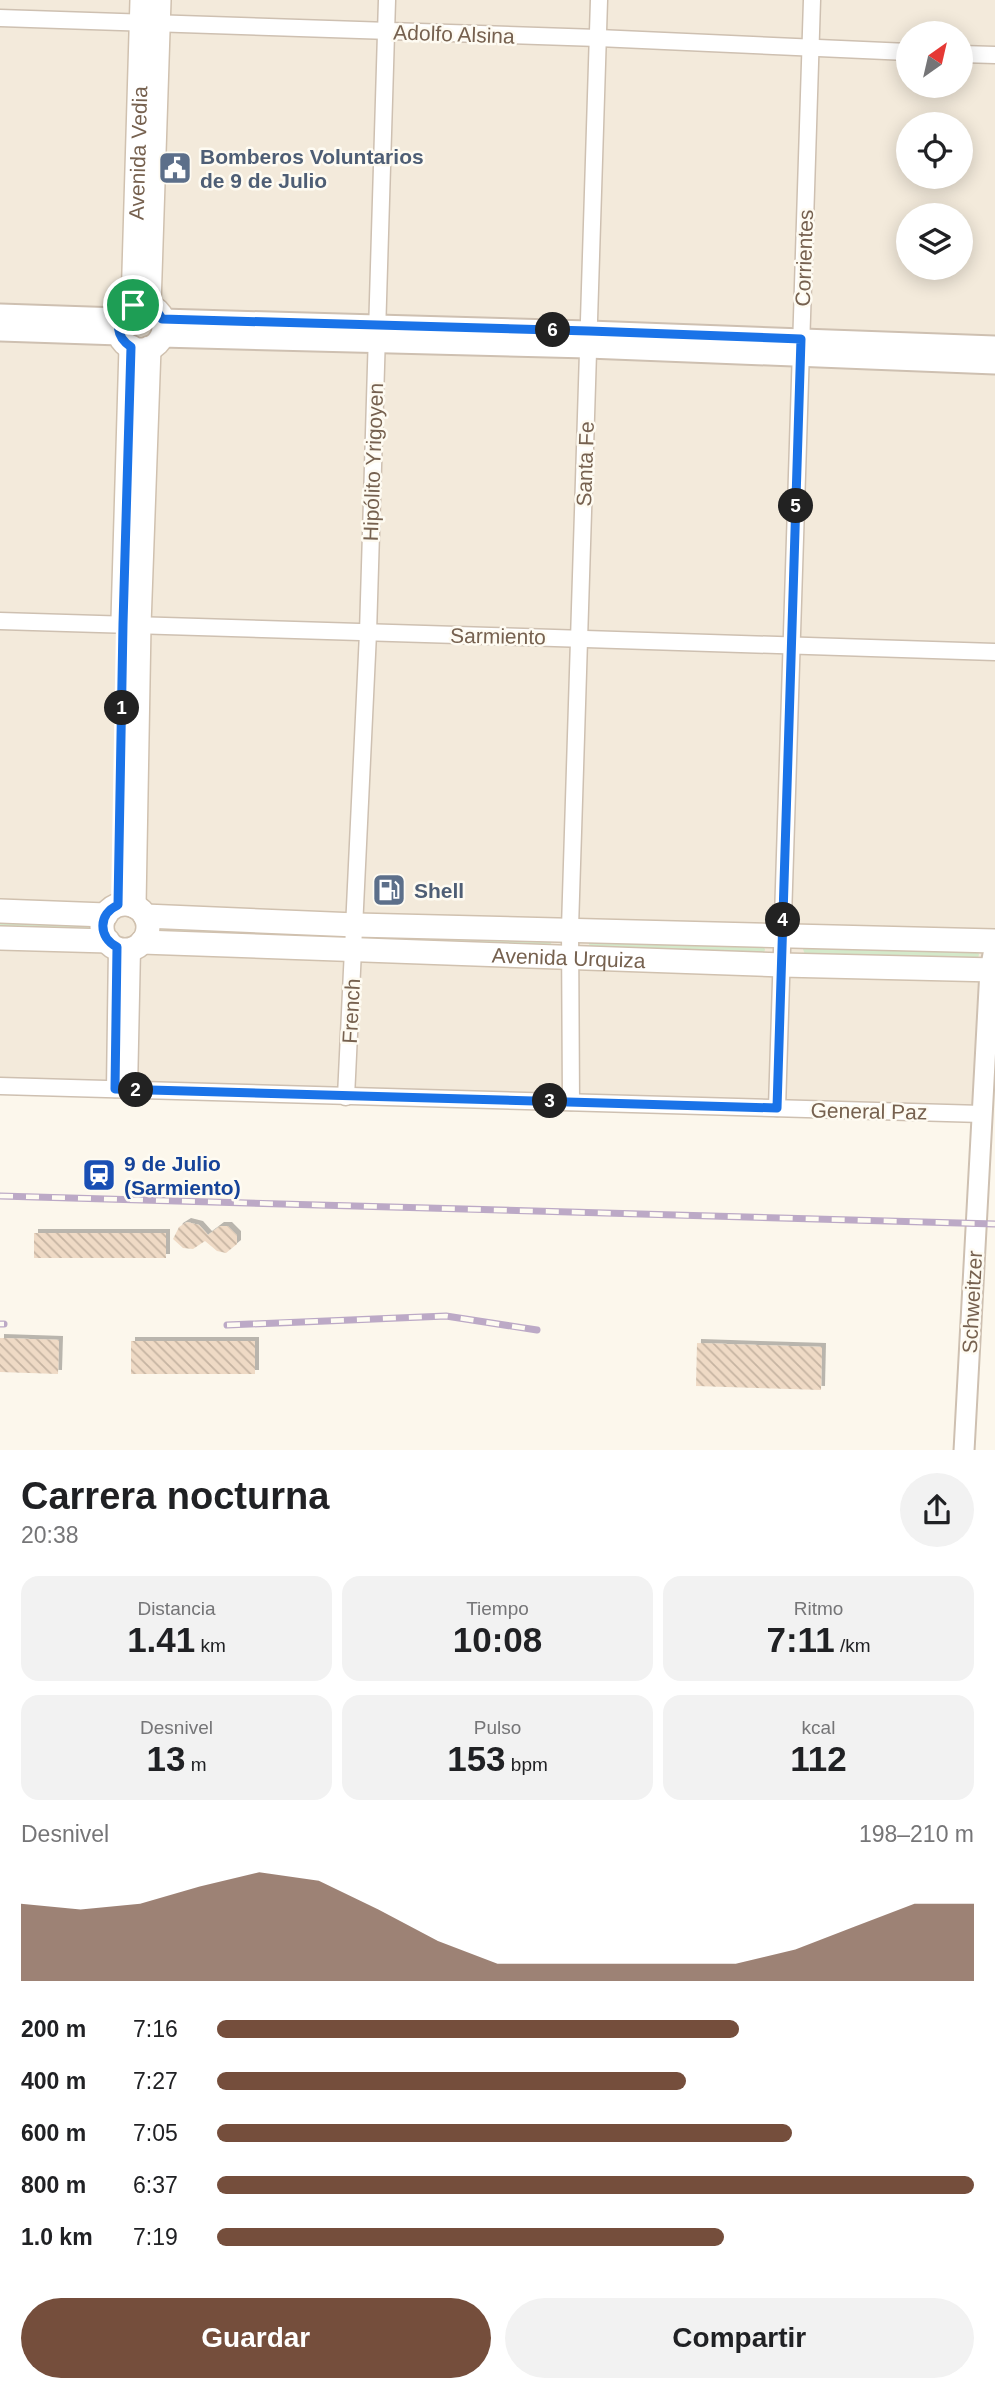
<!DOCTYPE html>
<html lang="es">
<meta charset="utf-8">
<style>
:root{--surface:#fff;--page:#f2f2f2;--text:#202124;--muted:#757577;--accent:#754e3c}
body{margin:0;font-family:Arial,sans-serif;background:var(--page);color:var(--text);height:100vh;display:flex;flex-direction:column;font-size:26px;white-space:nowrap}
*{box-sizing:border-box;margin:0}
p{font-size:23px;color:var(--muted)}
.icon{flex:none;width:38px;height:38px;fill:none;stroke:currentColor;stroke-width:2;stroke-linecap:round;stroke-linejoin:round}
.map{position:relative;height:1450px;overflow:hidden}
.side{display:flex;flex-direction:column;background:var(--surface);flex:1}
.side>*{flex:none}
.needle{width:46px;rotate:34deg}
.tools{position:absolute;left:896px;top:21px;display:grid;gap:14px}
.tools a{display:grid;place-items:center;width:77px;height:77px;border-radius:50%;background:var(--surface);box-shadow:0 4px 18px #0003;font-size:35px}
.pin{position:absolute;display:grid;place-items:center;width:60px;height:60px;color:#fff;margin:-30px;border:4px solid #fff;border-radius:50%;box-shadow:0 2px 7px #0007}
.km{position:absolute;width:35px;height:35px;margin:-18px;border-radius:50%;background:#222;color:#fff;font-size:19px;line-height:35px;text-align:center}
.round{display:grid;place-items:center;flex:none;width:74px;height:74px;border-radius:37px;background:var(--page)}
.summary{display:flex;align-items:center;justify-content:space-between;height:119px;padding:0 21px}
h1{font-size:38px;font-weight:700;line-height:52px}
.stats{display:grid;grid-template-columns:repeat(3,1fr);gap:10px;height:119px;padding:7px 21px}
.stats div{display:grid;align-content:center;border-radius:18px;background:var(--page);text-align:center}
.stats b{font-size:35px;font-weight:700}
.stats small{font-size:19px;font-weight:400}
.stats p{font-size:19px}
.chart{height:196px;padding:14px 21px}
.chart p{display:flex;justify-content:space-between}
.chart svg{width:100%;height:126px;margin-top:7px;fill:var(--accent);opacity:.7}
.cta{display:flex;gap:14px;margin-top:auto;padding:14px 21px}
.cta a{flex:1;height:80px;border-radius:42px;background:var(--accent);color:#fff;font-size:28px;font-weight:700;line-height:80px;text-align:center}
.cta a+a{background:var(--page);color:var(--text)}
ul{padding:0 21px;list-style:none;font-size:23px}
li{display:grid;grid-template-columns:112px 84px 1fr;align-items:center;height:52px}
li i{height:18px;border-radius:9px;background:var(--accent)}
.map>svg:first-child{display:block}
</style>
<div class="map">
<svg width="995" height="1451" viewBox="0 0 995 1451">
<defs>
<pattern id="building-back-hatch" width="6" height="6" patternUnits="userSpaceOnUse" patternTransform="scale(1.75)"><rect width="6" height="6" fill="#efdac5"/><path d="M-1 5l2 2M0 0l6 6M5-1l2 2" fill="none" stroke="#c6b4a2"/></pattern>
<filter id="shadow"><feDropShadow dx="4" dy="-4" stdDeviation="0" flood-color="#0004"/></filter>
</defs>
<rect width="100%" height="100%" fill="#fcf7ec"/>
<path fill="#f3eadb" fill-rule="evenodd" d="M0,0h995v944l-13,170 -982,-28zM908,33h53v53h-53zM908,124h53v53h-53zM908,215h53v53h-53z"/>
<g fill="#d4e9ca">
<path d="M0,918l101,6 2,7 -103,2z"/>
<path d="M152,927l177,7 -1,5 -176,-8z"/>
<path d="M375,935l176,5v7l-176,-8z"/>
<path d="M588,941l174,4 3,4 -1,5 -173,-4z"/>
<path d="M802,946l174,4 3,4 -1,5 -173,-4z"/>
</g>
<g fill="url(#building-back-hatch)" filter="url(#shadow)">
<path d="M187,1222l12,3 9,10 12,-9h8l9,9v9l-11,9 -9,-2 -12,-10 -12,8 -10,-1 -10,-9 6,-12z"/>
<rect x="34" y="1233" width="132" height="25"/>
<path d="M0,1338l59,2 -1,34 -58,-2z"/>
<rect x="131" y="1341" width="124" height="33"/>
<path d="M697,1343l125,4 -1,43 -125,-4z"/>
</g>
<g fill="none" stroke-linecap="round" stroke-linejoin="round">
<defs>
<g id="minor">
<path d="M0,18l598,20 310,14"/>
<path d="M961,54l34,1"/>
<path d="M0,621c332,10 663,20 995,31"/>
<path d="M0,1086l982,28"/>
<path d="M115,1089l2,-142"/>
<path d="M129,1090l3,-142"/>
<path d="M346,1097l22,-464 19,-633"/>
<path d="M571,1102l-1,-174 29,-928"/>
<path d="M777,1108l35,-1108"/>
</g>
<g id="tertiary">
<path d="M0,314l120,4"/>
<path d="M162,319l427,12 406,15"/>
<path d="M0,331l120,4"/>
<path d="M161,337l427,11 407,16"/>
<path d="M964,1451l26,-481 5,-26"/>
</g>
<g id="secondary">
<circle cx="141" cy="327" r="23"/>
<path id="s1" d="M133,305l9,-305"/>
<path d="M149,305l10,-305"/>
<path d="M123,620l8,-273"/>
<circle cx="125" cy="927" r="23"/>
<path d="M134,906l5,-281 10,-277"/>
<path d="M0,911l106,4"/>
<path d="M145,916l211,9 639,16"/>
<path d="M0,938l108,3"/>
<path id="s2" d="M142,942l640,23 213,5"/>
</g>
</defs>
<use href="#minor" stroke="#cec0b1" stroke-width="19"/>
<use href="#tertiary" stroke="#cec0b1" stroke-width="23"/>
<use href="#secondary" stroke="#d0c1af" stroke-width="26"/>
<use href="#minor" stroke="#fff" stroke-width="16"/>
<use href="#tertiary" stroke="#fff" stroke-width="19"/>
<use href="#secondary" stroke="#fff" stroke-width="23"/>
<defs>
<g id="rail">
<path d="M0,1196l995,28"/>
<path d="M0,1324h4"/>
<path d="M227,1325l219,-9 91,14"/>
</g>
</defs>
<use href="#rail" stroke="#bca9c6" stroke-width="7"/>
<use href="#rail" stroke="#fefbf2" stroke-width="4.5" stroke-dasharray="13" stroke-linecap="butt"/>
</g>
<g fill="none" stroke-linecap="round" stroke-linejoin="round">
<defs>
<path id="route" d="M144,304l13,7 5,8 427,12 212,8 -24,769 -662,-19 2,-142c-19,-10 -19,-33 1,-42l5,-281 8,-277c-15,-10 -17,-26 -4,-39z"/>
</defs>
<use href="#route" stroke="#fff" stroke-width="14"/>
<use href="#route" stroke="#1a73e8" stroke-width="9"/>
</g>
<defs>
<symbol id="civic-square" viewBox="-11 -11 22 22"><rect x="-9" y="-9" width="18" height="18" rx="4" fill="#5c6f8a" stroke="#fefbf2"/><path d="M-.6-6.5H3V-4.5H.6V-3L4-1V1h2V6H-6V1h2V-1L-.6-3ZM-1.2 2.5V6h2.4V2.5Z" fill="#fff"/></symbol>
<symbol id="fuel-square" viewBox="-11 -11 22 22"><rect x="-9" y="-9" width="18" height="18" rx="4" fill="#5c6f8a" stroke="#fefbf2"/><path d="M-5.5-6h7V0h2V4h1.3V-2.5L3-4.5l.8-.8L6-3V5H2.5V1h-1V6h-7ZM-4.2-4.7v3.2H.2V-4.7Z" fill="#fff"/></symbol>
<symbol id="station-square" viewBox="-11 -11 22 22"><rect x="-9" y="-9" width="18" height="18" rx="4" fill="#1a4fb4" stroke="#fefbf2"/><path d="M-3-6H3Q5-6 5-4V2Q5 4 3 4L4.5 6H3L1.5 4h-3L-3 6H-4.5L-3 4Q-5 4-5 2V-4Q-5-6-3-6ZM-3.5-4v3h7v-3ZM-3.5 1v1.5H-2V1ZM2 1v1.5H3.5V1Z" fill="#fff"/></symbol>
</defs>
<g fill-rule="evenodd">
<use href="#civic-square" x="156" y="149" width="38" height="38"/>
<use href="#fuel-square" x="370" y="871" width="38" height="38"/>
<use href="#station-square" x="80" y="1156" width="38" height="38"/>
</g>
<g text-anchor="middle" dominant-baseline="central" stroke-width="5" stroke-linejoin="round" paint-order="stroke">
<g font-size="21" fill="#76614f" stroke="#fefbf2">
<text transform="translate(454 34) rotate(2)">Adolfo Alsina</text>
<text stroke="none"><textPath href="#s1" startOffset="152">Avenida Vedia</textPath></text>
<text transform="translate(804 258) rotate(-88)">Corrientes</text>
<text transform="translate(373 462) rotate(-88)">Hipólito Yrigoyen</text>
<text transform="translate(585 464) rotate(-88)">Santa Fe</text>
<text transform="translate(498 636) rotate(1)">Sarmiento</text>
<text stroke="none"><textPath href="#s2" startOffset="427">Avenida Urquiza</textPath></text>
<text transform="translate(351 1011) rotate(-87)">French</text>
<text transform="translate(869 1111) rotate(1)">General Paz</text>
<text transform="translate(972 1302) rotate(-87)">Schweitzer</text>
</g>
<g font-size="21" font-weight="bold" fill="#4e5e75" stroke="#fefbf2" text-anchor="start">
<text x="200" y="156">Bomberos Voluntarios<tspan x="200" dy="24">de 9 de Julio</tspan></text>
<text x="414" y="890">Shell</text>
</g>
<g font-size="21" font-weight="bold" fill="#164399" stroke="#fefbf2" text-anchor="start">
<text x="124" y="1163">9 de Julio<tspan x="124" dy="24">(Sarmiento)</tspan></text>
</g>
</g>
</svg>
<div class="tools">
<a><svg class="needle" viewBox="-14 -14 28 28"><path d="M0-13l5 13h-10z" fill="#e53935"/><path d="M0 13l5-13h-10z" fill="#757577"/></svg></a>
<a><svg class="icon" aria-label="locate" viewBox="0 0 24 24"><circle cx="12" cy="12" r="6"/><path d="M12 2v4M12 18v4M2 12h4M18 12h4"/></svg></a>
<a><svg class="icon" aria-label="layers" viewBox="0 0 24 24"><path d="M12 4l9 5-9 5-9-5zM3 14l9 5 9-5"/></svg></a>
</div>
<div class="pin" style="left:133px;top:305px;background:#1e9e55"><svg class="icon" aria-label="arrive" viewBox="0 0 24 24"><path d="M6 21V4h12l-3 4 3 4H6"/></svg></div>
<b class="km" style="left:122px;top:708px">1</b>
<b class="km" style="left:136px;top:1090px">2</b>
<b class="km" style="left:550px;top:1101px">3</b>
<b class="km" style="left:783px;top:920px">4</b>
<b class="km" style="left:796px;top:506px">5</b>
<b class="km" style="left:553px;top:330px">6</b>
</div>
<section class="side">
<div class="summary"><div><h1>Carrera nocturna</h1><p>20:38</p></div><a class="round"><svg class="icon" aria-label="share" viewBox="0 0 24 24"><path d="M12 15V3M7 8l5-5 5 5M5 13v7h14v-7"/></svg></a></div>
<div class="stats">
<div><p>Distancia</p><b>1.41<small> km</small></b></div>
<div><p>Tiempo</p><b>10:08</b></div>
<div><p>Ritmo</p><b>7:11<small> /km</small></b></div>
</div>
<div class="stats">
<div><p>Desnivel</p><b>13<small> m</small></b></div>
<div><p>Pulso</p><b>153<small> bpm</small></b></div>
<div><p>kcal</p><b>112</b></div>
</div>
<div class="chart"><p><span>Desnivel</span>198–210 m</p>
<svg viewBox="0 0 160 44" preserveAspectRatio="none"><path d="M0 44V17L10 19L20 17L30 11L40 6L50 9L60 19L70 30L80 38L90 38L100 38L110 38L120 38L130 33L140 25L150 17L160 17V44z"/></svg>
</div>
<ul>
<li><b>200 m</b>7:16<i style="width:69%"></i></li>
<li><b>400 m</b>7:27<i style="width:62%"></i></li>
<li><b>600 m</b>7:05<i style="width:76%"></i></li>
<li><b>800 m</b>6:37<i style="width:100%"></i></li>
<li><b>1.0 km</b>7:19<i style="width:67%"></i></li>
</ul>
<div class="cta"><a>Guardar</a><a>Compartir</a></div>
</section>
